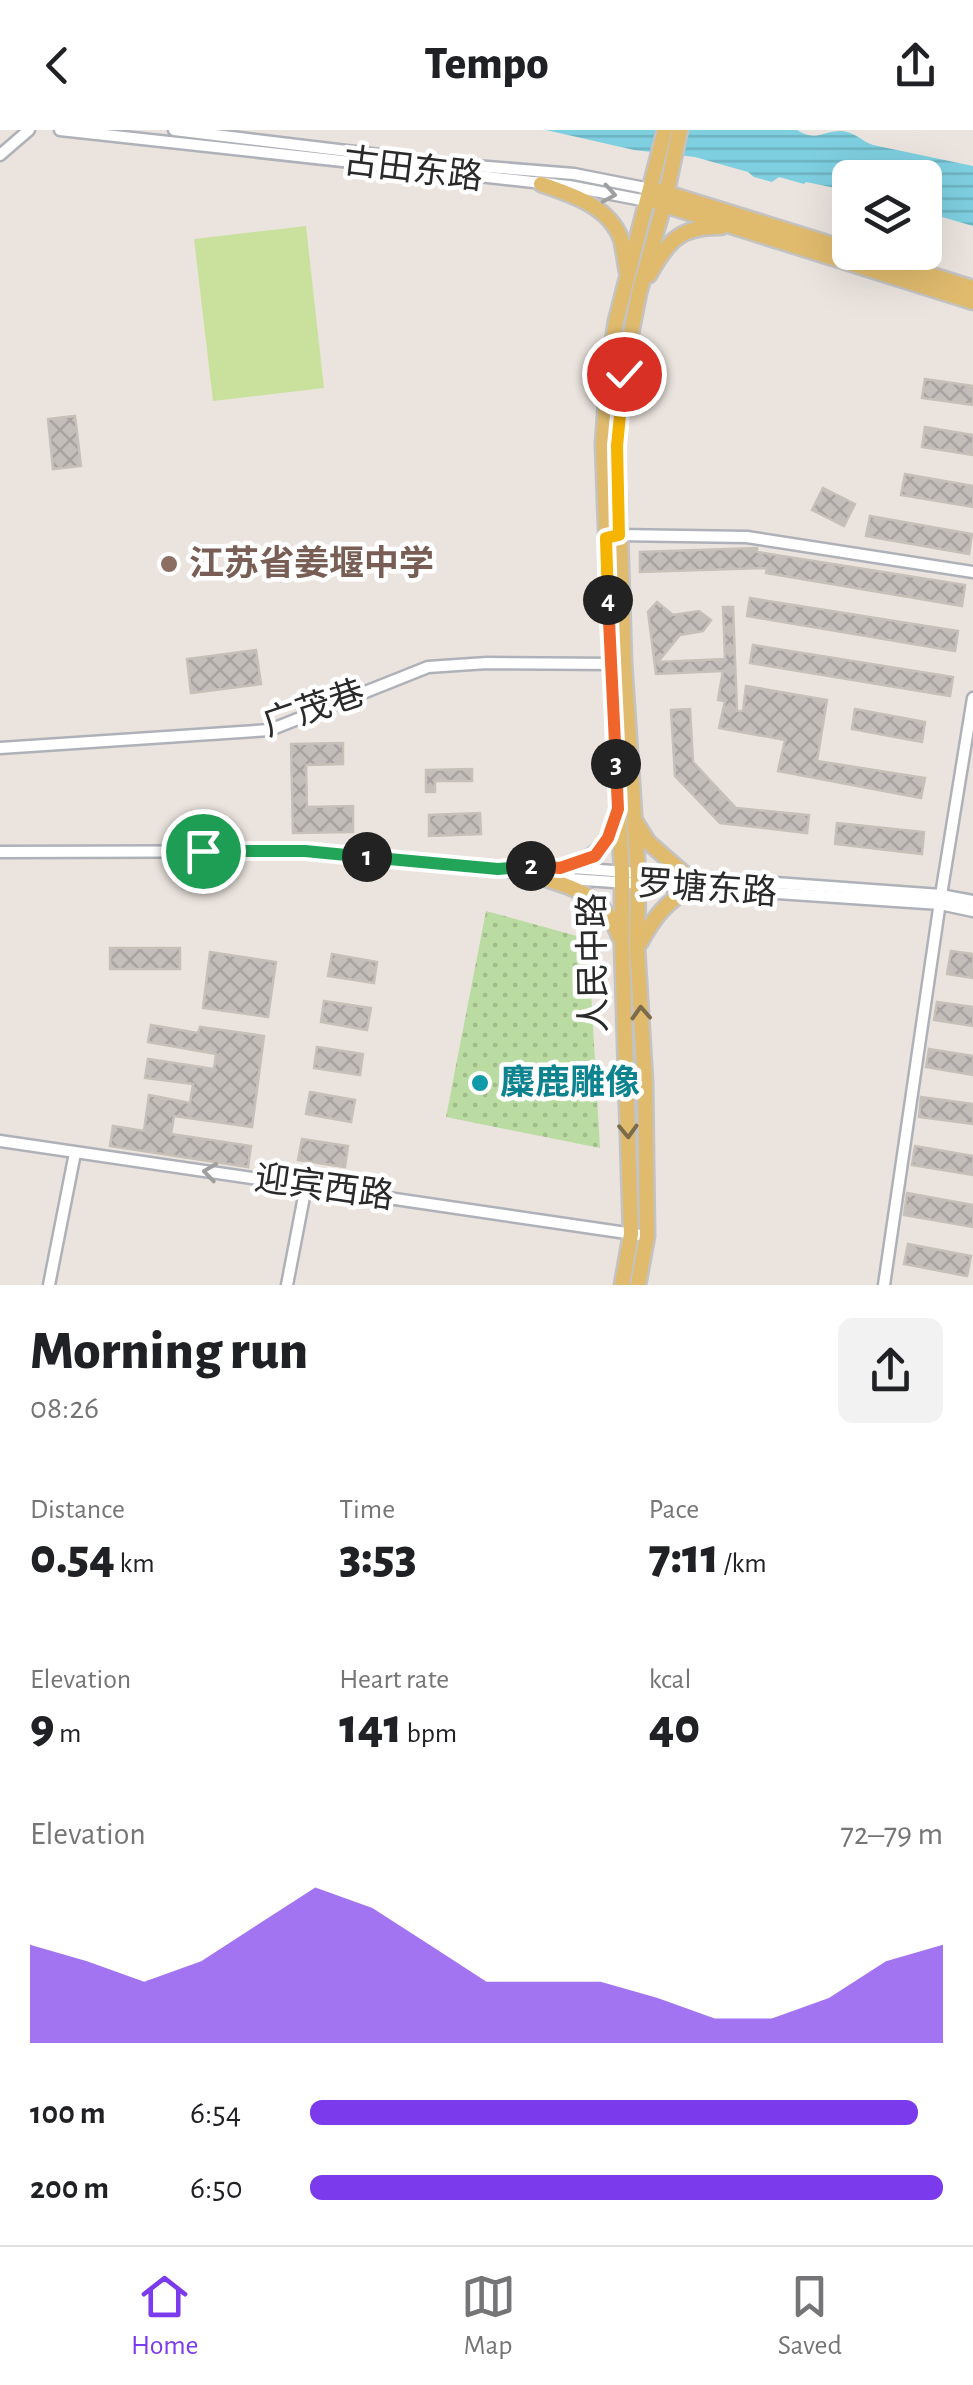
<!DOCTYPE html>
<meta charset="utf-8">
<style>
:root{--surface:#fff;--page:#f2f2f2;--text:#202124;--muted:#757577;--line:#e0e0e0;--accent:#7c3aed}
body{margin:0;font-family:"Alegreya Sans","Noto Sans SC",sans-serif;background:var(--page);color:var(--text);height:100vh;display:flex;flex-direction:column;font-size:38px;white-space:nowrap}
*{box-sizing:border-box;margin:0}
p{font-size:32px;color:var(--muted)}
.icon{flex:none;width:55px;height:55px;fill:none;stroke:currentColor;stroke-width:2;stroke-linecap:round;stroke-linejoin:round}
.map{position:relative;height:1155px;overflow:hidden}
.panel{display:flex;flex-direction:column;background:var(--surface);flex:1}
.panel>*{flex:none}
.controls{position:absolute;left:832px;top:30px;display:grid;gap:20px}
.controls a{display:grid;place-items:center;width:110px;height:110px;border-radius:15px;background:var(--surface);box-shadow:0 10px 40px #0002;font-size:50px}
.pin{position:absolute;display:grid;place-items:center;width:85px;height:85px;color:#fff;margin:-42px;border:5px solid #fff;border-radius:50%;box-shadow:0 2px 10px #0007}
.km{position:absolute;width:50px;height:50px;margin:-25px;border-radius:50%;background:#222;color:#fff;font-size:28px;line-height:50px;text-align:center}
.round{display:grid;place-items:center;flex:none;width:105px;height:105px;border-radius:15px;background:var(--page)}
.headline{display:flex;align-items:center;justify-content:space-between;height:170px;padding:0 30px}
h1{font-size:55px;font-weight:800;line-height:75px}
.metrics{display:grid;grid-template-columns:repeat(3,1fr);gap:15px;height:170px;padding:10px 30px}
.metrics div{display:grid;align-content:center}
.metrics b{font-size:50px;font-weight:800}
.metrics small{font-size:28px;font-weight:400}
.metrics p{font-size:28px}
.chart{height:280px;padding:20px 30px}
.chart p{display:flex;justify-content:space-between}
.chart svg{width:100%;height:180px;margin-top:10px;fill:var(--accent);opacity:.7}
ul{padding:0 30px;list-style:none;font-size:32px}
li{display:grid;grid-template-columns:160px 120px 1fr;align-items:center;height:75px}
li i{height:25px;border-radius:12px;background:var(--accent)}
header{display:flex;justify-content:space-between;align-items:center;height:130px;padding:0 30px;background:var(--surface);font-size:45px;font-weight:800}
.dock{display:flex;justify-content:space-around;align-items:center;height:140px;border-top:2px solid var(--line);background:var(--surface);font-size:28px;color:var(--muted)}
.dock a{display:grid;justify-items:center;gap:5px}
.dock .on{color:var(--accent)}
.map>svg:first-child{display:block}
</style>
<header><svg class="icon" aria-label="back" viewBox="0 0 24 24"><path d="M15 5l-7 7 7 7"/></svg>Tempo<svg class="icon" aria-label="share" viewBox="0 0 24 24"><path d="M12 15V3M7 8l5-5 5 5M5 13v7h14v-7"/></svg></header>
<div class="map">
<svg width="973" height="1155" viewBox="0 0 973 1155">
<defs>
<pattern id="park-dots" width="8" height="8" patternUnits="userSpaceOnUse" patternTransform="scale(2.5)"><rect width="8" height="8" fill="#badba1"/><path d="M2 2h.1M6 6h.1" fill="none" stroke="#a0bc8b" stroke-width="1.8" stroke-linecap="round"/></pattern>
<pattern id="water-rules" width="6" height="5" patternUnits="userSpaceOnUse" patternTransform="scale(2.5)"><rect width="6" height="5" fill="#7ecfe0"/><path d="M0 2.5h6" fill="none" stroke="#6db2c0"/></pattern>
<pattern id="building-cross-hatch" width="8" height="8" patternUnits="userSpaceOnUse" patternTransform="scale(2.5)"><rect width="8" height="8" fill="#c3beba"/><path d="M0 0l8 8M0 8l8-8" fill="none" stroke="#a8a3a0"/></pattern>
</defs>
<rect width="100%" height="100%" fill="#ebe4de"/>
<path fill="url(#park-dots)" d="M486,781l102,28 12,209 -154,-31z"/>
<path fill="#cae19e" d="M306,96l18,162 -111,13 -19,-162z"/>
<path fill="url(#water-rules)" d="M546,0h251c20,12 24,1 44,1 13,0 20,10 32,14l100,21v60l-48,-14v-34h-75v13l-44,-9 -2,2 -25,-7 -7,5 -18,-5 -6,-5 -53,-15 -61,-7z"/>
<g fill="url(#building-cross-hatch)" stroke="#c6c0b8" stroke-width="2.5">
<path d="M925,249l48,7v19l-51,-7z"/>
<path d="M75,286l6,50 -28,3 -5,-50z"/>
<path d="M925,297l48,8v20l-51,-8z"/>
<path d="M905,344l68,12v21l-72,-12z"/>
<path d="M823,358l32,16 -11,22 -32,-16z"/>
<path d="M870,386l102,18 -3,20 -103,-18z"/>
<path d="M757,418v4l208,33 -3,21 -196,-33 1,-5 -127,4v-20z"/>
<path d="M750,468l208,33 -3,20 -208,-35z"/>
<path d="M657,472l16,13 26,-4 12,9 -8,11 -23,4 -22,27 67,-3 -2,-52h10l4,104h6l3,-25 81,14 -10,61 108,17 -4,20 -143,-27 7,-31 -66,-12 6,-27 -7,-1 5,-29 -67,3 -8,-62z"/>
<path d="M753,515l200,32 -3,19 -200,-33z"/>
<path d="M256,520l5,34 -70,9 -4,-34z"/>
<path d="M690,579l3,53 43,46 73,7 -2,18 -87,-10 -45,-47 -4,-66z"/>
<path d="M855,579l70,13 -3,20 -70,-13z"/>
<path d="M343,613v21l-37,1 1,42 46,-1v26l-60,1 -2,-89z"/>
<path d="M472,639v12h-37v11h-9v-22z"/>
<path d="M480,683l1,21 -52,2v-21z"/>
<path d="M837,693l87,9 -2,22 -87,-10z"/>
<rect x="110" y="818" width="70" height="21"/>
<path d="M951,821l22,3v24l-26,-4z"/>
<path d="M210,822l66,10 -8,55 -65,-9z"/>
<path d="M332,824l45,8 -3,21 -46,-7z"/>
<path d="M324,871l47,7 -4,22 -46,-8z"/>
<path d="M937,872l36,5v19l-39,-6z"/>
<path d="M151,895l47,8 2,-6 64,9 -12,91 -78,-11 -3,18 80,12 -3,21 -138,-21 3,-20 31,5 5,-36 41,8 3,-19 -48,-6 3,-19 66,10 2,-15 -68,-12z"/>
<path d="M317,917l46,7 -3,21 -46,-7z"/>
<path d="M929,919l44,7v19l-47,-8z"/>
<path d="M310,962l45,8 -4,22 -45,-8z"/>
<path d="M921,967l52,7v20l-54,-7z"/>
<path d="M302,1009l46,7 -3,21 -47,-7z"/>
<path d="M915,1016l58,10v19l-61,-10z"/>
<path d="M907,1063l66,12v22l-69,-12z"/>
<path d="M908,1114l63,12 -4,20 -63,-12z"/>
</g>
<g fill="none" stroke-linecap="round" stroke-linejoin="round">
<defs>
<g id="minor">
<path d="M60,0l509,56 78,15"/>
<path d="M174,0l289,35 111,9 76,15"/>
<path d="M0,25l29,-25"/>
<path d="M617,405l130,2 226,35"/>
<path d="M0,618l270,-18 158,-63 59,-4 129,1"/>
<path d="M0,722l305,-1 193,18 42,8 400,27 33,7"/>
<path d="M509,738l22,-3 410,30 32,6"/>
<path d="M0,1011l647,95"/>
<path d="M49,1155l26,-132"/>
<path d="M287,1155l19,-99"/>
<path d="M884,1155l57,-390 32,-197"/>
</g>
<g id="major">
<path d="M541,54c31,11 68,22 80,55 3,11 4,23 6,33"/>
<path d="M660,61l190,59"/>
<path d="M658,73l315,99"/>
<path d="M859,122l114,36"/>
<path d="M649,145c19,-34 31,-49 72,-48"/>
<path d="M637,694l11,18 40,35"/>
<path d="M561,738c32,-9 43,-16 54,-49"/>
<path d="M540,747c37,12 64,19 79,59"/>
<path d="M640,813c14,-26 26,-41 52,-56"/>
<path d="M622,1155l9,-51 -9,-290v-71l-11,-209 -8,-220 5,-70 8,-53 49,-191"/>
<path d="M638,1155l9,-49 -2,-154 -8,-134 1,-74 -14,-211 -7,-225 6,-64 16,-81 25,-89 16,-74"/>
</g>
</defs>
<use href="#minor" stroke="#afb1b9" stroke-width="15"/>
<use href="#major" stroke="#c3c3c3" stroke-width="19"/>
<use href="#minor" stroke="#fff" stroke-width="10"/>
<use href="#major" stroke="#e0bb6e" stroke-width="14"/>
</g>
<defs><path id="oneway-chevron" d="M-2-3.5L2.5 0L-2 3.5" fill="none" stroke-width="1.6" stroke-linecap="round" stroke-linejoin="round" transform="scale(2.5)"/></defs>
<g stroke="#9f9f9f">
<use href="#oneway-chevron" transform="translate(609 64) rotate(10)"/>
<use href="#oneway-chevron" transform="translate(210 1042) rotate(-172)"/>
</g>
<g stroke="#7c6b49">
<use href="#oneway-chevron" transform="translate(641 883) rotate(-93)"/>
<use href="#oneway-chevron" transform="translate(628 1001) rotate(88)"/>
</g>
<g fill="none" stroke-linecap="round" stroke-linejoin="round">
<defs>
<path id="split-1" d="M203,721h102l62,6"/>
<path id="split-2" d="M367,727l131,12 33,-3"/>
<path id="split-3" d="M531,736l29,2 35,-12 13,-18 10,-29 -2,-45"/>
<path id="split-4" d="M608,470l8,164"/>
<path id="split-5" d="M608,470l-2,-62 13,-3 -2,-89"/>
<path id="split-6" d="M617,316l7,-72"/>
</defs>
<use href="#split-1" stroke="#fff" stroke-width="20"/>
<use href="#split-2" stroke="#fff" stroke-width="20"/>
<use href="#split-3" stroke="#fff" stroke-width="20"/>
<use href="#split-4" stroke="#fff" stroke-width="20"/>
<use href="#split-5" stroke="#fff" stroke-width="20"/>
<use href="#split-6" stroke="#fff" stroke-width="20"/>
<use href="#split-1" stroke="#22a559" stroke-width="12"/>
<use href="#split-2" stroke="#22a559" stroke-width="12"/>
<use href="#split-3" stroke="#f0652b" stroke-width="12"/>
<use href="#split-4" stroke="#f0652b" stroke-width="12"/>
<use href="#split-5" stroke="#f5b400" stroke-width="12"/>
<use href="#split-6" stroke="#f5b400" stroke-width="12"/>
</g>
<circle fill="#8d6e63" stroke="#fff" stroke-width="4" cx="169" cy="434" r="10"/>
<circle fill="#0f9aa8" stroke="#fff" stroke-width="4" cx="480" cy="953" r="10"/>
<g text-anchor="middle" dominant-baseline="central" stroke-width="9" stroke-linejoin="round" paint-order="stroke">
<g font-size="35" fill="#2a2a2a" stroke="#fff">
<text transform="translate(413 40) rotate(7)">古田东路</text>
<text transform="translate(314 579) rotate(-19)">广茂巷</text>
<text transform="translate(707 759) rotate(4)">罗塘东路</text>
<text transform="translate(594 833) rotate(-91)">人民中路</text>
<text transform="translate(324 1058) rotate(8)">迎宾西路</text>
</g>
<g font-size="35" font-weight="bold" fill="#785e54" stroke="#fff" text-anchor="start">
<text x="189" y="434">江苏省姜堰中学</text>
</g>
<g font-size="35" font-weight="bold" fill="#0d838f" stroke="#fff" text-anchor="start">
<text x="500" y="953">麋鹿雕像</text>
</g>
</g>
</svg>
<div class="controls">
<a><svg class="icon" aria-label="layers" viewBox="0 0 24 24"><path d="M12 4l9 5-9 5-9-5zM3 14l9 5 9-5"/></svg></a>
</div>
<div class="pin" style="left:203px;top:721px;background:#1e9e55"><svg class="icon" aria-label="arrive" viewBox="0 0 24 24"><path d="M6 21V4h12l-3 4 3 4H6"/></svg></div>
<div class="pin" style="left:624px;top:244px;background:#d93025"><svg class="icon" aria-label="check" viewBox="0 0 24 24"><path d="M5 12l5 5 9-10"/></svg></div>
<b class="km" style="left:367px;top:727px">1</b>
<b class="km" style="left:531px;top:736px">2</b>
<b class="km" style="left:616px;top:634px">3</b>
<b class="km" style="left:608px;top:470px">4</b>
</div>
<section class="panel">
<div class="headline"><div><h1>Morning run</h1><p>08:26</p></div><a class="round"><svg class="icon" aria-label="share" viewBox="0 0 24 24"><path d="M12 15V3M7 8l5-5 5 5M5 13v7h14v-7"/></svg></a></div>
<div class="metrics">
<div><p>Distance</p><b>0.54<small> km</small></b></div>
<div><p>Time</p><b>3:53</b></div>
<div><p>Pace</p><b>7:11<small> /km</small></b></div>
</div>
<div class="metrics">
<div><p>Elevation</p><b>9<small> m</small></b></div>
<div><p>Heart rate</p><b>141<small> bpm</small></b></div>
<div><p>kcal</p><b>40</b></div>
</div>
<div class="chart"><p><span>Elevation</span>72–79 m</p>
<svg viewBox="0 0 160 44" preserveAspectRatio="none"><path d="M0 44V20L10 24L20 29L30 24L40 15L50 6L60 11L70 20L80 29L90 29L100 29L110 33L120 38L130 38L140 33L150 24L160 20V44z"/></svg>
</div>
<ul>
<li><b>100 m</b>6:54<i style="width:96%"></i></li>
<li><b>200 m</b>6:50<i style="width:100%"></i></li>
</ul>
</section>
<nav class="dock">
<a class="on"><svg class="icon" aria-label="home" viewBox="0 0 24 24"><path d="M3 11l9-7 9 7M6 9v11h12V9"/></svg>Home</a>
<a><svg class="icon" aria-label="map" viewBox="0 0 24 24"><path d="M3 6l6-2 6 2 6-2v14l-6 2-6-2-6 2zM9 4v14M15 6v14"/></svg>Map</a>
<a><svg class="icon" aria-label="saved" viewBox="0 0 24 24"><path d="M7 4h10v16l-5-4-5 4z"/></svg>Saved</a>
</nav>
